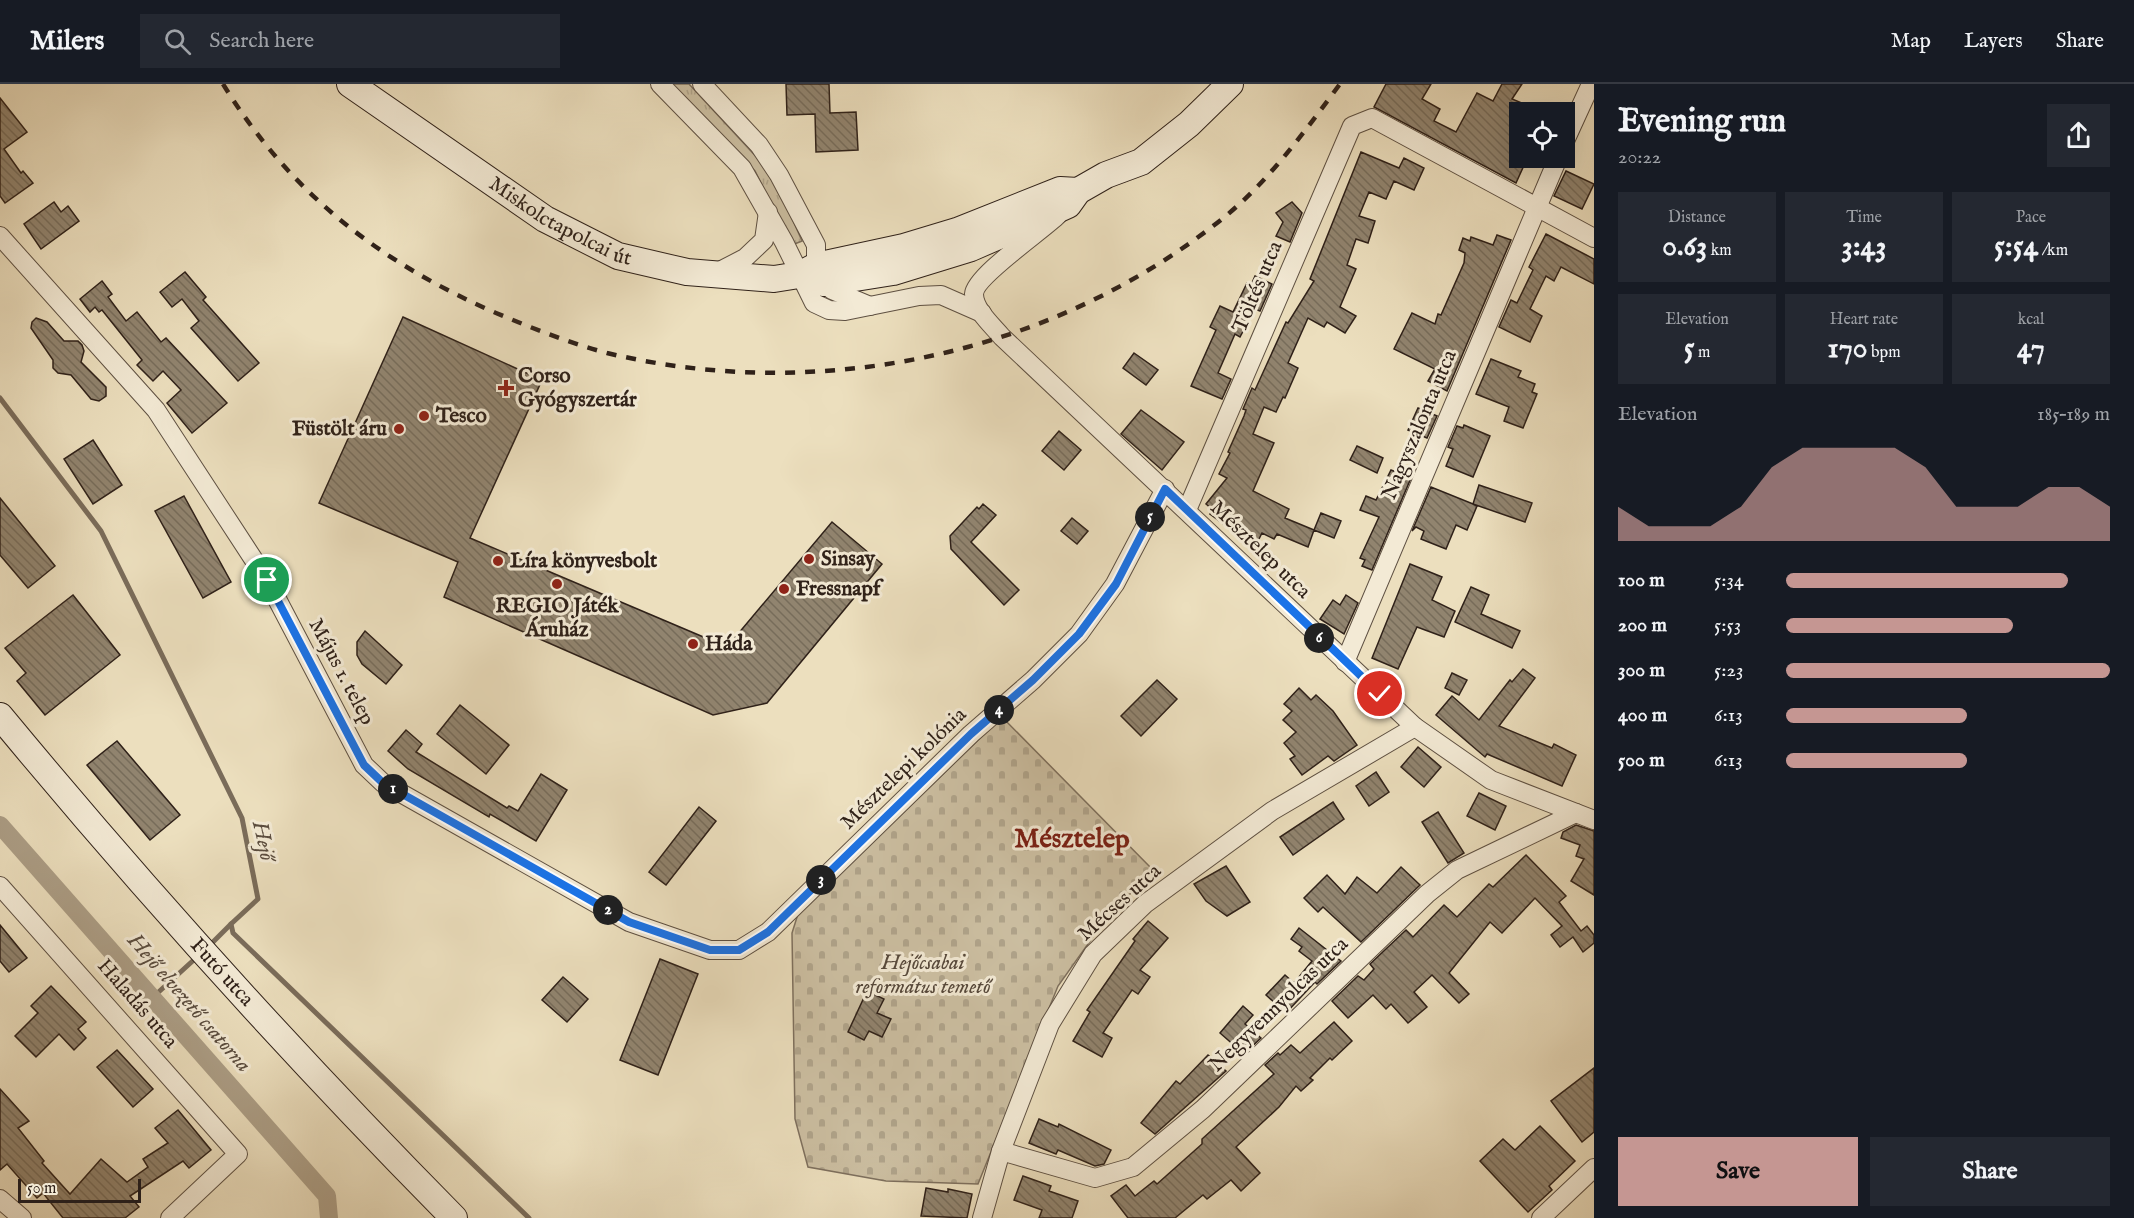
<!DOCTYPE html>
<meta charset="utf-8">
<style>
:root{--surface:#171b24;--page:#242831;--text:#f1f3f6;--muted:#9ea1a6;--line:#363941;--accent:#c59692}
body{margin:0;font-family:"IM FELL English",serif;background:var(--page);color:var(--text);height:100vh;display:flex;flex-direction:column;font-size:22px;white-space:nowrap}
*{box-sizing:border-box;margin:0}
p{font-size:20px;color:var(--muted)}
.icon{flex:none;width:33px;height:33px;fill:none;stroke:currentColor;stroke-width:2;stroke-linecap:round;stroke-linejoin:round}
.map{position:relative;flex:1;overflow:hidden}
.sheet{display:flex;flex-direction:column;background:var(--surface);width:540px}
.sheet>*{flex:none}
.fabs{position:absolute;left:1509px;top:18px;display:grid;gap:12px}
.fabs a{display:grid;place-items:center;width:66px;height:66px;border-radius:0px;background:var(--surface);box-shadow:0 6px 24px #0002;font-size:30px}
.scale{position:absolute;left:18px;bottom:15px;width:123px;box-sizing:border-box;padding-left:6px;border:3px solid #2f2119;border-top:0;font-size:16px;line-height:21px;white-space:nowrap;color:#2f2119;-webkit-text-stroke:4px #f3ead5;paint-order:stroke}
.pin{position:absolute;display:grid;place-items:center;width:51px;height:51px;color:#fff;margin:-26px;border:3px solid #fff;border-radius:50%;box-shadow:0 2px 6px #0007}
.km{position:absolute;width:30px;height:30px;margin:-15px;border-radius:50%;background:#222;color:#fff;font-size:16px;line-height:30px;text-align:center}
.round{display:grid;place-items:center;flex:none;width:63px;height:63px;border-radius:0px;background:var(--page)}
.headline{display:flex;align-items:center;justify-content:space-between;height:102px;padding:0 24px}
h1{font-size:33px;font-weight:700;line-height:45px}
.stats{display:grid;grid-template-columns:repeat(3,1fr);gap:9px;height:102px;padding:6px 24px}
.stats div{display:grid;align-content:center;border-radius:0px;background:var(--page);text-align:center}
.stats b{font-size:30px;font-weight:700}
.stats small{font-size:16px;font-weight:400}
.stats p{font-size:16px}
.chart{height:168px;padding:12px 24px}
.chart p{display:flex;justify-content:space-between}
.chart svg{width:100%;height:108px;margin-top:6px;fill:var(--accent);opacity:.7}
.button{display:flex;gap:12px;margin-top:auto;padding:12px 24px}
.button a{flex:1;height:69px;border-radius:0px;background:var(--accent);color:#111;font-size:24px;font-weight:700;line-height:69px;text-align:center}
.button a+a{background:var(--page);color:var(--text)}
ul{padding:0 24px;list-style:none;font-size:20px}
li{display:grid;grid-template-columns:96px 72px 1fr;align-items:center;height:45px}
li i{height:15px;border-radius:8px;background:var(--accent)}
header{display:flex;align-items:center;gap:36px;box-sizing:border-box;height:84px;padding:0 30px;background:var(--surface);border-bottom:2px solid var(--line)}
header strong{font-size:28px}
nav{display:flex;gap:33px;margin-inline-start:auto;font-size:21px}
.search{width:420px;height:54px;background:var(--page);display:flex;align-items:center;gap:15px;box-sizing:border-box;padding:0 21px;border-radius:0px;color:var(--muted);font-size:22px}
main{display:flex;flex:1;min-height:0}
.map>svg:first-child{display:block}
</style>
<header>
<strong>Milers</strong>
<div class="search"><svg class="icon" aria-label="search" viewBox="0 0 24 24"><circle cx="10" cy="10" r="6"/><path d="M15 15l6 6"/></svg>Search here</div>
<nav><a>Map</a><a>Layers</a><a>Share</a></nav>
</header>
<main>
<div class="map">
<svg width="1594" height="1134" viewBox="0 0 1594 1134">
<defs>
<pattern id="grass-tufts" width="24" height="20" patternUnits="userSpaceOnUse" patternTransform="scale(1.5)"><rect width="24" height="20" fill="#ccbfa2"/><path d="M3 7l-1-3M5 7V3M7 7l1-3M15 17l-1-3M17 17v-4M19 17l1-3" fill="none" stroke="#b0a48b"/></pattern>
<pattern id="cemetery-stones" width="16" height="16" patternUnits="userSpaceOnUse" patternTransform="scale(1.5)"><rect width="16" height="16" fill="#ccbfa2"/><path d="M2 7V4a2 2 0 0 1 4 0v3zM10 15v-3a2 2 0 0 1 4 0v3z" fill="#b0a48b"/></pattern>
<pattern id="building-back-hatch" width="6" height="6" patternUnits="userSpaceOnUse" patternTransform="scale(1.5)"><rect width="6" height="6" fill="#91846f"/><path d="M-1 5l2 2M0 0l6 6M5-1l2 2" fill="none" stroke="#776c5a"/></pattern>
</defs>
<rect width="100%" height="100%" fill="#ecdfbe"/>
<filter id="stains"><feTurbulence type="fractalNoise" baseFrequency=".00333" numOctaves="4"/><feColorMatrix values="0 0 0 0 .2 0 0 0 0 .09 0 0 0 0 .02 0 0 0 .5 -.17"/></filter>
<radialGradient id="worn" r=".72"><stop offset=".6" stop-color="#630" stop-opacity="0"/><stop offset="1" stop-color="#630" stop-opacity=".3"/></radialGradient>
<path fill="url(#grass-tufts)" stroke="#7e705e" stroke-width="1.5" d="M672,0h17l73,79 26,46 14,32 -10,4 -37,-74z"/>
<path fill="url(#cemetery-stones)" stroke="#7e705e" stroke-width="1.5" d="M1002,633l151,153 -48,50 -47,66 -80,198 -92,-3 -78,-14 -13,-48 -3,-186 6,-19z"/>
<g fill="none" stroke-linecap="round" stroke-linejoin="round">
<g stroke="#7a6c5a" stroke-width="5">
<path d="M0,314l101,133 141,287 16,81 -27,25 2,9 296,285"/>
<path d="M209,862l22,-22"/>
<path d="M152,914l45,-41"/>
</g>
<path stroke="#ac9e86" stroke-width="18" d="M0,741l327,371 2,22"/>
</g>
<g fill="url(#building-back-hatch)" stroke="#2f2119" stroke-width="1.5">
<path d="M786,0h43l1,29 26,-1 2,38 -42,2 -1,-38 -28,1z"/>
<path d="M1386,0h45l-9,15 18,10 -6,12 22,11 21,-39 16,8 9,-17h20l-10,15 31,13h-23v28l-8,17 13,6 -9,20 -142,-76z"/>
<path d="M0,14l27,34 -23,17 17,24 2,-2 10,12 -28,20 -5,-7z"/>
<path d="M1361,68l38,16 5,-10 20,10 -10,22 -20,-9 -8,18 -17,-7 -10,24 16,5 -7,22 -12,-4 -9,26 9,4 -16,38 16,9 -11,17 -18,-11 -3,5 -16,-9 -20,45 10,5 -13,30 -2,-1 -7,15 -12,-5 -11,27 21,9 -21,48 36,18 -4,9 29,12 7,-17 20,8 -7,17 -20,-8 -6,17 -31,-13 -3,5 -12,-6 -5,10 -28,-15 -19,-14 3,-4 -7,-6 21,-26 -8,-4 11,-21 -2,-1 16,-36 2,-6 -3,-1 9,-21 3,2 31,-68 2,1 26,-42 -4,-2z"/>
<path d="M1566,87l28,13 -12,25 -28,-13z"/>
<path d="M54,118l7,10 7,-6 11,15 -38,28 -17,-25z"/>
<path d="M1292,118l10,11 -12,29 -14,-6 7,-14 -7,-9z"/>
<path d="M1546,150l48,25v25l-33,-17 -7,14 -8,-5 -16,33 12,7 -12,26 -31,-15 12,-27 6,3 16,-33 -4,-3z"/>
<path d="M1497,151l14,5 -64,151 -19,-10 7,-12 -41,-20 18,-36 23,11 3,-10 3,1 23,-52 1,-10 -6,-3 4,-12 7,3 1,-4 22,8z"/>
<path d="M185,188l21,25 -3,3 56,63 -21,18 -47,-53 8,-7 -17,-22 -10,8 -12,-15z"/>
<path d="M1255,192l17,8 -12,27 -5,-2 -15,28 -5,-3 -17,39 13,6 -9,20 -31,-13 25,-56 -6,-3 10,-21 13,6 14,-29 4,2z"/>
<path d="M102,197l10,13 -4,3 18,24 11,-9 24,30 5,-4 61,65 -35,30 -25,-30 14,-13 -18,-19 -10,10 -16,-16 5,-5 -40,-50 -3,2 -4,-5 -5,5 -10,-13z"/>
<path d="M403,233l139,63 -72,158 257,109 105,-125 50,42 -115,139 -54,12 -269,-118 14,-35 -139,-59z"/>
<path d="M36,234l11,4 17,19h14l4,4 2,6 -3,11 25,25v9l-7,5 -8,-2 -20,-24 -13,-2 -5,-5v-8l-22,-32 1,-6z"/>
<path d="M1134,269l24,17 -12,15 -23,-17z"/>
<path d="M1491,275l30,12 -3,6 17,7 -3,8 5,2 -14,34 -19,-7 5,-14 -33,-13z"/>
<path d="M1418,324l19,8 -10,22 -19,-8z"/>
<path d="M1141,326l43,32 -22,28 -41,-36z"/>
<path d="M1464,341l26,11 -17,41 -27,-11 7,-17 -5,-2 9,-21 6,2z"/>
<path d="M1059,347l22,19 -17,20 -22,-19z"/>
<path d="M93,356l29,45 -29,19 -29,-45z"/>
<path d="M1357,362l26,12 -6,15 -27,-13z"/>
<path d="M1391,386l20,8 -39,92 -10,-4 3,-6 -5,-2 19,-41 -19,-7 6,-14 10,4z"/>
<path d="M1479,401l53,18 -7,19 -52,-18 4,2 -10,24 -11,-5 -10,24 -25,-10 3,-8 -8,-4 -4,4 19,-44 42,17z"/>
<path d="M184,412l47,86 -28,16 -48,-87z"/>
<path d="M0,414l55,68 -27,22 -28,-33z"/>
<path d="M983,420l13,11 -25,27 48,48 -15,15 -53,-56 -1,-13 27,-29 2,2z"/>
<path d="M1072,434l16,13 -11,13 -16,-13z"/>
<path d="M1410,480l32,13 -10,23 23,11 -11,26 -27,-10 -19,42 -26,-11z"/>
<path d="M1471,503l18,8 -8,19 39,17 -8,17 -57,-26z"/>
<path d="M73,511l47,60 -75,60 -28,-34 9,-8 -21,-25z"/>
<path d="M1346,511l12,8 -14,31 -24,-15 13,-19 7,5z"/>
<path d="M365,547l37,34 -16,19 -24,-20 -5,-9v-13z"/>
<path d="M1523,585l12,9 -36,48 53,22 2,-4 22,11 -14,31 -75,-32 -2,3 -49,-42 16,-19 27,24 31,-40 2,2z"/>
<path d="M1452,589l15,7 -8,15 -14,-7z"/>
<path d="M1157,596l20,19 -36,37 -20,-20z"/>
<path d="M1299,604l12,12 5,-5 17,16 24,34 -23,16 -6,-5 -26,19 -12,-16 5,-3 -11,-13 12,-11 -13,-12 9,-9 -8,-7z"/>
<path d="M460,621l49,40 -23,29 -49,-40z"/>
<path d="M406,646l16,14 -6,8 91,56 2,-2 9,5 23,-37 26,16 -31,51 -46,-27 -1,3 -81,-48 -20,-18z"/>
<path d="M117,657l63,74 -30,25 -63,-75z"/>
<path d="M1418,663l23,20 -17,20 -23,-20z"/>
<path d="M1376,688l13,20 -20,14 -13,-20z"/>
<path d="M1479,709l27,13 -11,24 -28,-14z"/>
<path d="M1333,718l11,17 -51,36 -13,-18z"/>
<path d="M699,723l17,14 -50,64 -17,-13z"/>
<path d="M1438,728l26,41 -16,10 -26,-41z"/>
<path d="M1576,741l18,6v64l-23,-14 13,-22 -8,-3 4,-11 -19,-7 2,-6z"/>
<path d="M1526,771l40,41 -7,6 22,29 6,-5 7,9v8l-11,9 -10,-15 -13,10 -9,-12 11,-9 -27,-28 -33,35 -12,-11 -41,51 20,21 -10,9 -27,-28 -18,17 13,15 -19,16 -17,-19 -5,5 -13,-14 -25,23 -16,-17 26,-25 6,4 10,-11 -4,-5 36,-34 7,7 31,-32 13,12 32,-33 4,3z"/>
<path d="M1226,782l24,36 -23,14 -21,-15 -12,-17z"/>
<path d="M1401,783l19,18 -59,57 -38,-35 -5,5 -14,-14 23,-23 18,19 12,-17 20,16z"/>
<path d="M1148,837l20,17 -28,32 10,7 -12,17 -6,-4 -29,43 9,5 -10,19 -29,-16 17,-29 -3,-2 48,-69 -2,-2z"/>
<path d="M0,841l27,33 -18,14 -9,-11z"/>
<path d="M1299,844l42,33 -24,23 -2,-2 -29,31 -20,-18 19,-20 9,8 18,-22 -13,-10 3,-4 -11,-8z"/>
<path d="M660,875l38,15 -40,101 -38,-15z"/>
<path d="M563,893l25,22 -21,23 -25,-22z"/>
<path d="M51,902l35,36 -8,7 8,9 -12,12 -15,-16 -23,23 -21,-21 23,-23 -7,-7z"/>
<path d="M867,907l17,8 -7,14 14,6 -9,18 -13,-6 -5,9 -16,-8z"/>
<path d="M1243,922l10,9 -8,9 16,14 -17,16 -24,-21z"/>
<path d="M1334,938l18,19 -20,19 -2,-2 -20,20 3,2 -12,11 -5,-5 -17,21 -43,40 24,26 -19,18 -10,-11 -24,19 -4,-4 -28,23h-47l-17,-22 15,-11 9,11 19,-15 3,3 45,-40v-5l72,-65 -9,-9 13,-12 2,2 11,-10 9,8z"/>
<path d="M117,966l36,39 -20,18 -36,-40z"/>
<path d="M1208,971l18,16 -71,63 -14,-11 35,-42 4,3z"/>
<path d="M1594,984v64l-12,10 -31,-41z"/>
<path d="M0,1005l29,32 -11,7 26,33 -2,2 28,31 31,-35 26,23 21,-15 -5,-8 25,-16 -13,-15 23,-18 33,40 -22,18 -6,-7 -53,35 9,11 -14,11h-62l-20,-25 -6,5 -30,-34 -7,6z"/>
<path d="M1039,1035l19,8 1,-3 52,26 -7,14 -9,2 -37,-16 -2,4 -27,-11z"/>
<path d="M1540,1042l35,35 -26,25 3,4 -24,22 -48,-51 23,-22 12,11z"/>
<path d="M1023,1092l28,10 -2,5 29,10 -6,17h-33l3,-8 -28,-10z"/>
<path d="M926,1104l22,4v-3l24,5 -5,24 -46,-2z"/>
</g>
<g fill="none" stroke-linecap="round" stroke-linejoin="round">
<defs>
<g id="street">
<path d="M660,0l82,84 42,74 30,61 15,7 16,1 74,-15 22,-1 41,18"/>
<path d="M702,0l57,61 20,30 37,70v21l8,17 8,7 38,16"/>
<path d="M1564,59l27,-59"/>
<path d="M1058,131c-16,16 -83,61 -84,79 0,16 19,32 28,43l413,390 76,53 103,40"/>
<path d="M0,152l156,174 111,170 97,185 19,18 246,139 81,28h29l29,-18 203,-198 62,-54 46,-46 36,-50 50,-95"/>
<path d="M714,190l31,-16 19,-18 4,-28"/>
<path d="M1187,426l165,-384 20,-8 222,120"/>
<path d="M1345,578l213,-504"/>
<path d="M0,802l238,268 -68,64"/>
<path d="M1001,1067l94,27 38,-11 70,-58 224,-215 30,-24 119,-57"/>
<path d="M0,1115l22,19"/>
<path d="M982,1134l19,-67 49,-127 43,-70 52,-50 127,-93 143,-84"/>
<path d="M1541,1134l53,-50"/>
</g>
<g id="secondary">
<path id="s1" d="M350,0l195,135 73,37 69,16 87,7 25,-4 17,-9 88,-19 53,-16 103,-41 18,1"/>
<path d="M799,191l25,8 69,-11 78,-24 39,-17 58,-26 10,-14 28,-16 35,-13 48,-38 41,-40"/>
<path id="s2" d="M0,632c144,174 295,341 454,502"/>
</g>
</defs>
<use href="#street" stroke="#5e5042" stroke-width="20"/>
<use href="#secondary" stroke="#2f2119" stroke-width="28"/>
<use href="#street" stroke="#f3ead5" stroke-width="18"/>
<use href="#secondary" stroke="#f3ead5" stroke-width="26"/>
<path stroke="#2f2119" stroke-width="4.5" stroke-dasharray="10 10" stroke-linecap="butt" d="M223,0c67,109 156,178 273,229 36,15 73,30 111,40 208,50 436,4 606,-127 51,-38 89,-91 127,-142"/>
</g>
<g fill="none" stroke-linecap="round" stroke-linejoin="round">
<defs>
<path id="route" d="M267,496l97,185 19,18 246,139 81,28h29l29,-18 203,-198 62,-54 46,-46 37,-50 49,-95 215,205"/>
</defs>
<use href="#route" stroke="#fff" stroke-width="12"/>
<use href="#route" stroke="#1a73e8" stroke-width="8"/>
</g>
<g fill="#8f2418" stroke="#f3ead5" stroke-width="2">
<path d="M503 295h6v6h6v6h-6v6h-6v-6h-6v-6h6z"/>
<circle cx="424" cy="332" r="6"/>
<circle cx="399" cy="345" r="6"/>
<circle cx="809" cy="475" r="6"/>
<circle cx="498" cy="477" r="6"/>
<circle cx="557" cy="500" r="6"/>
<circle cx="784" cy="505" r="6"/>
<circle cx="693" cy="560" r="6"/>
</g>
<g text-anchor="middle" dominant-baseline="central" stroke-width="6" stroke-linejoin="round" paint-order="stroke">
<g font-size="21" fill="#2f2119" stroke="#f3ead5">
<text stroke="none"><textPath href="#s1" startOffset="252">Miskolctapolcai út</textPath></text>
<text transform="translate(1258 203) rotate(-67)">Töltés utca</text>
<text transform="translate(1420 341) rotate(-67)">Nagyszalonta utca</text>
<text transform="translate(1260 466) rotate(44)">Mésztelep utca</text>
<text transform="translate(341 588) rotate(62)">Május 1. telep</text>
<text transform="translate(904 685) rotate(-44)">Mésztelepi kolónia</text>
<text transform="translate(1120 819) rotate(-42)">Mécses utca</text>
<text stroke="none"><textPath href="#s2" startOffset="339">Futó utca</textPath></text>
<text transform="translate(137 920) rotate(49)">Haladás utca</text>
<text transform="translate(1279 921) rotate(-44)">Negyvennyolcas utca</text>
</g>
<g font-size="21" font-weight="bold" fill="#2f2119" stroke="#f3ead5" text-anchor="start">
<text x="518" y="292">Corso<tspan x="518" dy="24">Gyógyszertár</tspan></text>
<text x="436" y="332">Tesco</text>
<text x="387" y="345" text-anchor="end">Füstölt áru</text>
<text x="821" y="475">Sinsay</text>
<text x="510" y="477">Líra könyvesbolt</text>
<text x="796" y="505">Fressnapf</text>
<text x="557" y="522" text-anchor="middle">REGIO Játék<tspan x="557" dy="24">Áruház</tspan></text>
<text x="705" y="560">Háda</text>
</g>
<g font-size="21" font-style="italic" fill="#56483b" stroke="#f3ead5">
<text x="923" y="879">Hejőcsabai<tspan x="923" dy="24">református temető</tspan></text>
</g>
<g font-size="22" font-style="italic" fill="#5b4d3f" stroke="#f3ead5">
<text transform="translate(263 757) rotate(78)">Hejő</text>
<text transform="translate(189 919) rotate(49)">Hejő elvezető csatorna</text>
</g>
<g font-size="27" font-weight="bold" fill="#7a1f14" stroke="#f3ead5">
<text x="1072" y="756">Mésztelep</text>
</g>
</g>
<rect width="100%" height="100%" filter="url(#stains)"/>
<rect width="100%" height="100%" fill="url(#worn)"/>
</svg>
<div class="fabs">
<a><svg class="icon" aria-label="locate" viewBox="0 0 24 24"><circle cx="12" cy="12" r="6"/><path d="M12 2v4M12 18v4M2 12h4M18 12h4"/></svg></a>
</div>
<div class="scale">50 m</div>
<div class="pin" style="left:267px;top:496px;background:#1e9e55"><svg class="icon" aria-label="arrive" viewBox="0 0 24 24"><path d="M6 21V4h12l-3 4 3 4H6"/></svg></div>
<div class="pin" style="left:1380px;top:610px;background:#d93025"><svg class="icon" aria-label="check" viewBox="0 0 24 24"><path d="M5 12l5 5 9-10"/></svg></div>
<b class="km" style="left:393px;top:705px">1</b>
<b class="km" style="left:608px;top:826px">2</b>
<b class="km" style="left:821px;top:796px">3</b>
<b class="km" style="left:999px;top:626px">4</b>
<b class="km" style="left:1150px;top:433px">5</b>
<b class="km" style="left:1319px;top:554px">6</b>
</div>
<section class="sheet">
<div class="headline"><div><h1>Evening run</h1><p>20:22</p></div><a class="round"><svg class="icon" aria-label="share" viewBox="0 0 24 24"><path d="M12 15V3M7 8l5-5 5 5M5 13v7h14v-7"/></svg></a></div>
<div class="stats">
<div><p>Distance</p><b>0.63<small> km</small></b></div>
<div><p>Time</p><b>3:43</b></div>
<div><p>Pace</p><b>5:54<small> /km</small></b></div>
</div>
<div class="stats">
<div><p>Elevation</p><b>5<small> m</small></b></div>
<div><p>Heart rate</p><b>170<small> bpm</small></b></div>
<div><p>kcal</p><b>47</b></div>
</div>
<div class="chart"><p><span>Elevation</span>185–189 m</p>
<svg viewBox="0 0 160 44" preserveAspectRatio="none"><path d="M0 44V30L10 38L20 38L30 38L40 30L50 14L60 6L70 6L80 6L90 6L100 14L110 30L120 30L130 30L140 22L150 22L160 30V44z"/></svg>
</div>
<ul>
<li><b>100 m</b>5:34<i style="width:87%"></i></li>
<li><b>200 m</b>5:53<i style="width:70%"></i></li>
<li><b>300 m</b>5:23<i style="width:100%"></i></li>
<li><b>400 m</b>6:13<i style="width:56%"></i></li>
<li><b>500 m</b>6:13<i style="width:56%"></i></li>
</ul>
<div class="button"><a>Save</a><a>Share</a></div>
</section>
</main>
